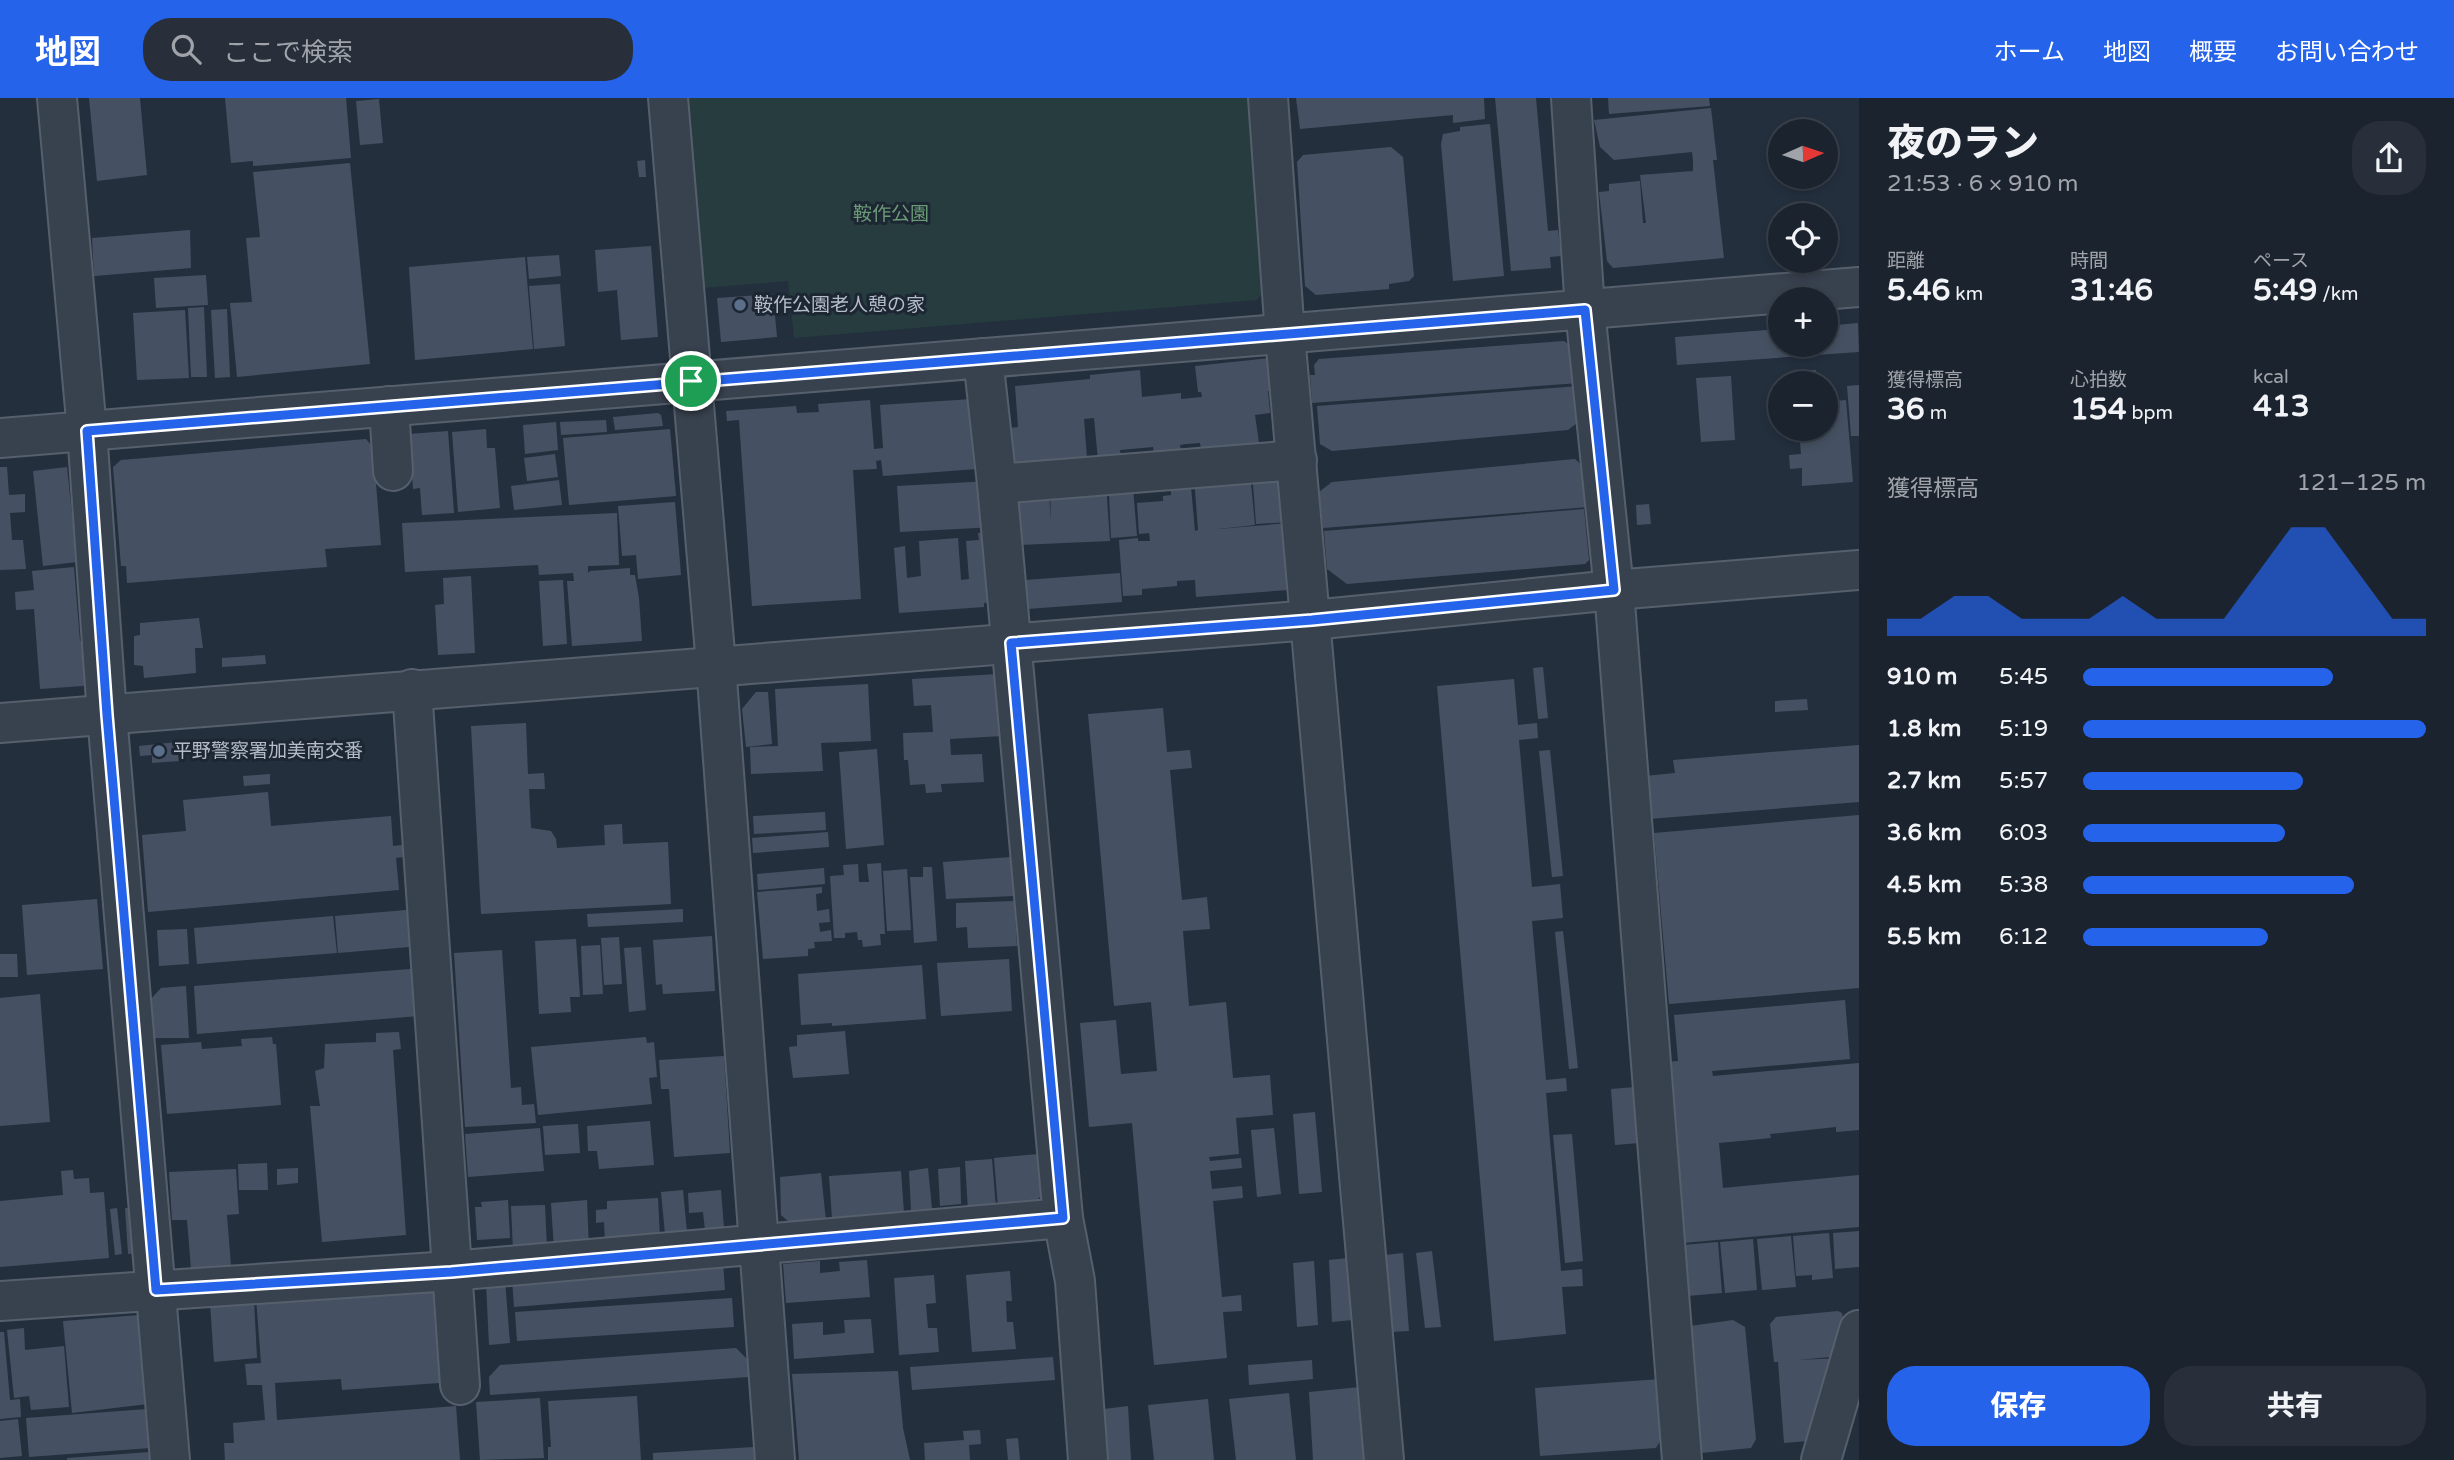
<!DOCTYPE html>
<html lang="ja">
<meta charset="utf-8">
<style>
:root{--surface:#1b232e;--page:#282f3a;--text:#f1f3f6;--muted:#a0a4aa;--line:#39404a;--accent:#2563eb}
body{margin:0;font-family:"Varela Round","Noto Sans JP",sans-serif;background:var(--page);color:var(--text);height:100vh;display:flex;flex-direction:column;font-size:26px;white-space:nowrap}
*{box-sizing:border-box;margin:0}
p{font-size:23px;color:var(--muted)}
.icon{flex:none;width:38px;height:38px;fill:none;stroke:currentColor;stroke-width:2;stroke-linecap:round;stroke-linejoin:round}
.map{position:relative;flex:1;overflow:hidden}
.panel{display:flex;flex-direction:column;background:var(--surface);width:595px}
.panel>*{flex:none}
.needle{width:46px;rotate:87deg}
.buttons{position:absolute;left:1768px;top:21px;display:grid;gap:14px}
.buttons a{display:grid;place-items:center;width:70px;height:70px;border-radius:50%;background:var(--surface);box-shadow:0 4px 10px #0003,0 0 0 2px var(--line);font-size:35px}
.pin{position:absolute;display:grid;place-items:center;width:60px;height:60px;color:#fff;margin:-30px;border:4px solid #fff;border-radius:50%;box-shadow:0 2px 7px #0007}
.round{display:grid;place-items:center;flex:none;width:74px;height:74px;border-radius:28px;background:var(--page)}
.summary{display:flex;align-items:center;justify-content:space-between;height:119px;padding:0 28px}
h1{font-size:38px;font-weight:800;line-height:52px}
.figures{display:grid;grid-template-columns:repeat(3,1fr);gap:10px;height:119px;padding:7px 28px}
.figures div{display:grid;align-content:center}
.figures b{font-size:30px;font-weight:800}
.figures small{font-size:19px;font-weight:400}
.figures p{font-size:19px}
.chart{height:196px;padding:14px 28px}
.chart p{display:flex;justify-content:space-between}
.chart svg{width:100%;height:126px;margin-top:7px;fill:var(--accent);opacity:.7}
.primary-button{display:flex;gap:14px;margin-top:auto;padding:14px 28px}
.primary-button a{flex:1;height:80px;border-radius:28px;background:var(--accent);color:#fff;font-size:28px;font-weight:800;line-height:80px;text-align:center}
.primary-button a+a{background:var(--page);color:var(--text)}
ul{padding:0 28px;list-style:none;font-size:23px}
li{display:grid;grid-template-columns:112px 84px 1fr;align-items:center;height:52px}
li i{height:18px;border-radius:9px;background:var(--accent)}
header{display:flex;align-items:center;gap:42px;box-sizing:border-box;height:98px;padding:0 35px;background:var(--accent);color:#fff}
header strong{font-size:33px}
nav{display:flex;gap:38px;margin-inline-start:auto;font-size:24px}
.search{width:490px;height:63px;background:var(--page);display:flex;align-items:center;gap:18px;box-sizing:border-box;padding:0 24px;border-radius:28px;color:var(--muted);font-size:26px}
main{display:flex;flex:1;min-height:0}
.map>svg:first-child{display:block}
</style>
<header>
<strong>地図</strong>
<div class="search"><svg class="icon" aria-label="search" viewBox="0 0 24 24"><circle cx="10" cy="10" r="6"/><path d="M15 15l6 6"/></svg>ここで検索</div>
<nav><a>ホーム</a><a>地図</a><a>概要</a><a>お問い合わせ</a></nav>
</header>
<main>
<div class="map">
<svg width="1859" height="1362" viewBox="0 0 1859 1362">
<rect width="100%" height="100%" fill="#242f3e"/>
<path fill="#263c3f" d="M687,0h564l17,188 -11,14 -463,38 -6,-57 -85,7z"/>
<g fill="#455162">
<path d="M89,0h51l7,77 -50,6z"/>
<path d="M225,0h121l5,60 -98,8v-5l-22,2z"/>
<path d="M1296,0h188l1,21 -32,4v-8l-153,14z"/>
<path d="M1495,0h41l12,133 10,-1 3,26 -11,1 1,11 -40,3z"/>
<path d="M1608,0h101l1,8 -101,8z"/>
<path d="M379,1l4,44 -23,2 -4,-44z"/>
<path d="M1711,10l6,52h-4l11,98 -111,10 -6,-7 -8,-69 10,-1v-7l31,-3 3,42h3l-6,-48 53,-4v-10l-1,-9 -78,8 -14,-13 -6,-27z"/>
<path d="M1490,26l14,152 -51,5 -12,-137 2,-10 17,-3v-4z"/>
<path d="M1391,49l12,10 11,119 -5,5 -20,3v5l-73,6 -11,-9 -8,-124 6,-7z"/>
<path d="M645,62l1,17h-7l-2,-16z"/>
<path d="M350,65l20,201 -133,13 -7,-74 22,-1 -6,-64 14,-1 -7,-65z"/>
<path d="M190,132l1,38 -97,8 -2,-38z"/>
<path d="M651,148l7,91 -37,3 -4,-50 -19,2 -3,-42z"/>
<path d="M559,157l2,21 -32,3 -2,-22z"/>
<path d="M525,159l8,92 -118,11 -6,-93z"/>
<path d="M206,177l2,30 -52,3 -2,-30z"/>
<path d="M560,186l5,62 -31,3 -5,-63z"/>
<path d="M773,196l4,43 -56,5 -4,-44z"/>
<path d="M204,209l3,70h-16l-3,-69z"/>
<path d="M227,211l3,68 -15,1 -4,-68z"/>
<path d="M185,212l4,68 -52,2 -4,-67z"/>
<path d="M1858,225l1,29 -182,13 -2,-28 105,-8v16h45v-19z"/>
<path d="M1564,243l13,9 2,33 -267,20 -2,-28h5l-1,-10 5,-6z"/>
<path d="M1270,260l4,32 -6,1 2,22 -15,2 4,28 -58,6 -1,-6 -14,1 -6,1 1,6 -27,3 -1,-7 -33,3 1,7 -23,3 -4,-42 -10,1 3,39 -75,7 -3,-37 9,-1 -3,-41 75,-7v-4l50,-5 2,27 39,-4v6l21,-2 -1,-5h-3l-3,-26z"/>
<path d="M1816,272v11l-23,1v-11z"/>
<path d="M1731,278l4,64 -34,2 -5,-64z"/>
<path d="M1859,287v51h-8l-4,-50z"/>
<path d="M1579,288l2,34 -13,10 -236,21 -12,-7 -3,-38z"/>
<path d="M972,301l5,70 -94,7 -2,-16 -5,1 1,8 -24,1 8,129 -109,7 -13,-186 -12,1 -1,-10 70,-5 1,7 22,-1 -1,-8 52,-4 4,49 9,-1 -3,-43z"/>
<path d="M1846,302l7,82 -51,4v-18l-12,1 -1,-14 12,-1 -2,-25h26v-20l8,-1v-7z"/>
<path d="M658,315l3,2 2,11 -48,4 -2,-13z"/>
<path d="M606,322l1,12 -46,3 -1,-13z"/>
<path d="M556,324l2,28 -33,4 -2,-29z"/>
<path d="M486,331l1,19h8l5,60 -42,4 -6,-80z"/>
<path d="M670,331l6,67 -107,9 -6,-67z"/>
<path d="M448,333l6,82 -32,2 -2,-27 -7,1 -4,-55z"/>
<path d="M366,341l7,8 8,98 -56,4 2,18 -200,16 -1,-17h-5l-8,-99 8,-7z"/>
<path d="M555,356l3,23 -31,4 -3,-23z"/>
<path d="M1575,361l11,10 3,38 -266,21 -4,-36 13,-10z"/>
<path d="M0,369h7l2,28 16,-1v18l-15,1 2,27h11l3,29 -26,1z"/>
<path d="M67,369l10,95 -34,4 -10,-95z"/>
<path d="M1284,371l4,53 -32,2 -4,-53z"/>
<path d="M1250,375l5,52 -37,4 71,-6 -1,67 -92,7 -1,-17 -18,1v5l-35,3v6l-19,1 -4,-56 19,-2v3h12l-1,-8 -10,1 -2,-31 26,-2v-5l8,-1v-7l20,-1 4,44 3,-1 -4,-53z"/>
<path d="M559,382l3,25 -48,5 -3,-24z"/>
<path d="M992,383l3,46 -95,5 -3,-46z"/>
<path d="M1048,384l3,39 -1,-33 56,-4 4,57 -91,4 -6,-59z"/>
<path d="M1133,390l4,48 -26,2 -2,-44z"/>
<path d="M675,404l6,73 -43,4 -2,-24 -14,1 -4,-50z"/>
<path d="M1649,406l2,20 -14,1 -1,-20z"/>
<path d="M1584,411l5,51 -4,4 -238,20 -20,-15 -3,-38z"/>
<path d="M617,415l2,52 -31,1v7l2,-2 40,-3v7h5l4,23 3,43 -70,5 -5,-65h7l-1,-8 -34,2 -1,-10 -133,7 -3,-49z"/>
<path d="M996,434l6,69 -18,2v4l-85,6 -5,-65 11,-2 2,32 14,-2 -2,-35 39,-3 3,42 8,-1 -3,-38 13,-1 -1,-7z"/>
<path d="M74,469l6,74 10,-1 -1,40 -6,6 -43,3 -6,-80 -18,1 -1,-18 19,-2 -2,-19z"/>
<path d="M1120,475l2,29 -95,7 -2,-29z"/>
<path d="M471,478l4,77 -37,2 -3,-50 9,-1 -1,-26z"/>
<path d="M563,482l4,64 -24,2 -4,-65z"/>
<path d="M199,520l4,30h-8l1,25 -52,5 -1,-12 -9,-1v-29l6,-1v-12z"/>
<path d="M265,557l1,9 -44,3v-9z"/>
<path d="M1543,569l5,51 -10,1 -5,-51z"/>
<path d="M998,576l4,62 -52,3 1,16 31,-1 2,28 -43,2 1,8 -16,1 -1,-9 -15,1 -2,-25h-4l-1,-27 30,-1 -2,-27 -17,1 -2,-27z"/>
<path d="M1514,581l4,46 19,-2 1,15 -19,2 13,147 28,-3 3,34 -31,3 14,159 20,-2 1,13 -21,2 15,178 21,-2 1,17 -21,1 4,47 -72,7 -57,-655z"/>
<path d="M868,586l3,57 -50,2 2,28 -72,3 -1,-27 28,-1 -3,-57z"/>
<path d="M756,594h12l4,52 -26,3 -4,-38z"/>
<path d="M1807,601l1,11 -33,2v-11z"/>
<path d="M1163,610l4,44 23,-2 2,18 -22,2 12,130 25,-3 3,32 -27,2 6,75 37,-4 7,76 37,-3 3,40 -37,3 3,36 -30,3 1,4 31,-3 1,10 -32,3 2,18 30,-3 1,12 -30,3 9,96 19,-2 1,16 -19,1 4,46 -73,7 -22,-242 -43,4 -9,-104 36,-3 5,54 36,-3 -6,-69 -37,4 -26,-292z"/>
<path d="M526,625l2,51 16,-1 1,16h-16l2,39 20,3 5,8 1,9 48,-3 -1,-20 18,-1 1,20 45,-2 3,62 -190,10 -10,-188z"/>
<path d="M177,644l2,19 -27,2v-8l-12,1 -1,-10z"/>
<path d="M1859,647v57l-210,17 -4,-43 30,-3 -2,-13z"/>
<path d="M877,651l7,96 -38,4 -7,-97z"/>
<path d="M1550,652l13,126 -11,1 -13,-126z"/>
<path d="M270,676v10l-26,2 -1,-10z"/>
<path d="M268,694l3,34 120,-10 2,30 9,-1 1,12 -7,1 3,32 -251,22 -6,-77 44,-4 -3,-31z"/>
<path d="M825,714l1,18 -72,4 -1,-18z"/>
<path d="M1859,717v173l-190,16 -15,-171z"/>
<path d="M828,734l1,15 -76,6 -1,-15z"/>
<path d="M1011,759l3,39 -68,3 -3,-37z"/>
<path d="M881,765l4,71h-5l1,11 -18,2 -1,-7h-4l-1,-8 -12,1v5h-11l-4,-62 14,-1 -1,-10 15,-1 1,18h10l-2,-18z"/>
<path d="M923,769h9l5,74 -23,2 -4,-66h13z"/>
<path d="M824,770l1,16 -67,6 -1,-16z"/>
<path d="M907,771l4,61 -24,1 -4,-60z"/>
<path d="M822,789v6l-6,1 1,17 12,-2 1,13 -11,1 1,9 11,-2 1,11 -18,1 1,6 -7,1v7l-45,3 -6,-67z"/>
<path d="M97,801l6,70 -76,6 -5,-70z"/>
<path d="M1014,803l3,45 -49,2 -1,-21 -11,1v-25z"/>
<path d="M418,811l2,26 -11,12 -71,6 -3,-37z"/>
<path d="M683,811v13l-95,5 -1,-13z"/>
<path d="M333,818l4,37 -140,11 -3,-36z"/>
<path d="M187,831l2,35 -30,2 -2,-36z"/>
<path d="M1563,833l15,137 -9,1 -14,-137z"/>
<path d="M712,838l3,55 -52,3 -1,-10 -6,1 -3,-45z"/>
<path d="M619,839l3,47 -18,1 -3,-47z"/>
<path d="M576,841l4,58h-10l1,15 -32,2 -4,-73z"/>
<path d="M600,847l3,49 -20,1 -2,-49z"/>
<path d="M641,849l5,63 -17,2 -5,-64z"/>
<path d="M502,852l9,138 10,-1 1,18 12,-1 2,19 -71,4 -11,-174z"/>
<path d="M0,856h17l1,23h-18z"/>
<path d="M1009,861l3,52 -71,5 -4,-53z"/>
<path d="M922,867l4,54 -94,7v-3l-31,2 -3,-51z"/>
<path d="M410,871l9,8v39l-222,18 -3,-48z"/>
<path d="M186,888l3,52h-36l-3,-38 11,-12z"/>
<path d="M40,896l10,128 -50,4v-128z"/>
<path d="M1845,902l5,59 -138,12 1,5 146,-13v67l-23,2v-5l-66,7 1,4 -52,5 4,45 136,-13v52l-176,16 -19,-181 14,-1 -4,-46z"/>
<path d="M845,933l4,43 -56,4 -4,-31 8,-1v-11z"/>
<path d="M399,934l2,17 -8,1 13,185 -84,7 -12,-136h10l-5,-35 9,-3 1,-24 51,-2v-9z"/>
<path d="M272,939l1,7h3l5,61 -114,9 -6,-69 40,-3 1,7 40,-3 -1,-7z"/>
<path d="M646,939l1,6 7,-1 3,35 -8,1 3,26 -114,11 -7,-68z"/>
<path d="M724,958l6,97 -56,4 -5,-68h-8l-2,-29z"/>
<path d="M1635,989l4,56 -24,2 -4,-56z"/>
<path d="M1315,1014l7,80 -23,2 -6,-80z"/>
<path d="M650,1023l4,44 -55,4 -2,-18h-9l-1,-25z"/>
<path d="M578,1026l2,29 -35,2 -2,-29z"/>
<path d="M540,1030l4,43 -76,6 -3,-43z"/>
<path d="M1274,1030l7,66 -24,3 -6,-67z"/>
<path d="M1572,1036l11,127 -18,2 -12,-128z"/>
<path d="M1038,1056l4,41 -10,10 -34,3 -4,-50z"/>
<path d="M992,1061l4,49 -28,2 -3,-49z"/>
<path d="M267,1065l1,27h-29l-1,-26z"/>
<path d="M960,1069l1,37 -21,2 -2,-37z"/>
<path d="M298,1070v15l-21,2v-16z"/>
<path d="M928,1070l4,41 -21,1 -2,-39z"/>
<path d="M236,1071l3,45 -12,1 4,51 -40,3 -4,-49h-15l-3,-48z"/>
<path d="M73,1072l1,9 15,-1 1,15 14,-1 5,66 -109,9v-66l63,-6 -2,-24z"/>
<path d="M901,1073l3,42 -72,5 -3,-42z"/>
<path d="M821,1075l5,48 -36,2 -9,-8 -1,-38z"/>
<path d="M683,1092l4,42 -22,2 -4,-42z"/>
<path d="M721,1092l3,38 -19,2 -2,-18 -14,1 -1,-20z"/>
<path d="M658,1100l2,40 -55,4 -1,-20 -8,1v-13l11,-1v-8z"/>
<path d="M508,1102l2,38 -33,2 -2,-33h7l-1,-5z"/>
<path d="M587,1102l2,49 -35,1 -3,-47z"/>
<path d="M545,1107l2,43 -34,2 -2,-44z"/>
<path d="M117,1110l5,46 -7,1 -5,-46z"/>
<path d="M125,1110h8l3,45 -8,1z"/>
<path d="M1859,1133v36l-24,2 -2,-36z"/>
<path d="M1829,1135l4,45 -21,2v-5l-16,1 -3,-40z"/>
<path d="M1791,1138l5,51 -34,3 -5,-51z"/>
<path d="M1753,1141l4,51 -32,3 -5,-51z"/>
<path d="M1718,1144l4,51 -35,3 -4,-51z"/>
<path d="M1432,1153l9,76 -16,1 -9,-75z"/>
<path d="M1403,1155l6,78 -19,1 -5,-77z"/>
<path d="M1348,1160l4,62 -20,2 -3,-62z"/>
<path d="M867,1162l3,37 -84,6 -3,-39 37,-3v12l20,-2 -1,-9z"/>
<path d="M1314,1163l4,64 -21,2 -4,-64z"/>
<path d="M723,1164l2,28 -211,17 -2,-28z"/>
<path d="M1010,1173l2,30h-6l1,21h6l3,27 -44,3 -6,-77z"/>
<path d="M934,1177l2,28 -10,1 2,24h9l2,24 -40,3 -5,-77z"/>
<path d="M505,1182l5,63 -21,2 -3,-62z"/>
<path d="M446,1186l7,98 -111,8 -1,-11 -66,4 2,37 179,-14 4,54h-235l-1,-17h10l-1,-20 32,-3 -3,-35h-15l-2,-21 16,-1 -5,-65z"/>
<path d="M732,1200l2,29 -217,14 -2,-29z"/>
<path d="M254,1202l3,58 -43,4 -4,-59z"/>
<path d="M1838,1213l4,2 5,26 -6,17 -43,4 44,-2 -35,83 -23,2 -6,-81h-4l-4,-38 6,-7z"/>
<path d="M140,1217l8,89 -76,9 -9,-92z"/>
<path d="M871,1221l3,34 -80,6 -2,-35 31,-2v13l22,-2 -1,-13z"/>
<path d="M1733,1222l12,7 11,112 -5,9 -50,5 -6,-7 -5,-120z"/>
<path d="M24,1230l1,22 39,-4 5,61 -38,3 -2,-14 -15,2 -7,-68z"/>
<path d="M0,1234h4l6,68 10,-1 1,18 -21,2z"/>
<path d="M736,1250l11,11 2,18 -259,18 -1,-18 11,-12z"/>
<path d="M1053,1259l2,23 -143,10 -2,-23z"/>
<path d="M1312,1262l1,19 -64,6 -1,-20z"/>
<path d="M898,1273l5,57 7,32h-111l-7,-86z"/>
<path d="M1661,1281l4,53 -9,16 -116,8 -5,-68z"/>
<path d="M1360,1289l6,73h-53l-4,-68z"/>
<path d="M1289,1295l7,67h-60l-7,-61z"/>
<path d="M637,1298l4,64h-93v-13h3l-3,-46z"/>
<path d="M540,1300l4,60 -64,2 -4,-58z"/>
<path d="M1208,1301l6,61h-60l-6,-55z"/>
<path d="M1128,1308l3,54h-24l-3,-51z"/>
<path d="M147,1311l3,39 -121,9 -3,-39z"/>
<path d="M18,1321l4,37 -22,2v-37z"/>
<path d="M980,1332l1,14 -12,1 1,15h-45l-1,-17 40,-3 -1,-9z"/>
<path d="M1018,1340l2,22h-12l-2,-21z"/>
<path d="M754,1349l1,13h-102v-7z"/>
<path d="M150,1354l1,8h-84v-2z"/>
</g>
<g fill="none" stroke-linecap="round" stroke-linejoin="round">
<defs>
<g id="minor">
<path d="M57,0l30,333 20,284 63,745"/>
<path d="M668,0l48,567 59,795"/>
<path d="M1268,0l17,237 99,1125"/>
<path d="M1571,0l14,212 29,280 68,870"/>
<path d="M983,260l14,126 66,734 12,63 13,179"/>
<path d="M389,308l4,65"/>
<path d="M0,340l1859,-151"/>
<path d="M997,386l300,-24"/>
<path d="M412,591l48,696"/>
<path d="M0,1203l451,-30 612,-53"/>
<path d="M1821,1362l38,-130"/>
</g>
<path id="tertiary" d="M0,625l1312,-103 302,-30 245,-20"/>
</defs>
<use href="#minor" stroke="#565f6c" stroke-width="42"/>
<use href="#tertiary" stroke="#565f6c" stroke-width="42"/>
<use href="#minor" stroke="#38414e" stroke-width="38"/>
<use href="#tertiary" stroke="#38414e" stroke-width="38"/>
</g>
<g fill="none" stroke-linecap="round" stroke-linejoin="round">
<defs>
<path id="route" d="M1585,212l29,280 -302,30 -301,23 52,575 -612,54 -295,18 -49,-575 -20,-284z"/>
</defs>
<use href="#route" stroke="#fff" stroke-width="14"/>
<use href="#route" stroke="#2563eb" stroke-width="9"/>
</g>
<g fill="#5c6f8a" stroke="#1d2633" stroke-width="2.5">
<circle cx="740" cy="207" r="7"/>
<circle cx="159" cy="653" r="7"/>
</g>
<g text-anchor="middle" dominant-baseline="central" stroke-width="6" stroke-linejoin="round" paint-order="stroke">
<g font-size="19" fill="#6b9a76" stroke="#1d2633">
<text x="891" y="116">鞍作公園</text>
</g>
<g font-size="19" fill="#b4bcc9" stroke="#1d2633" text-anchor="start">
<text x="754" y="207">鞍作公園老人憩の家</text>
<text x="173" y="653">平野警察署加美南交番</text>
</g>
</g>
</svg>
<div class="buttons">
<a><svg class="needle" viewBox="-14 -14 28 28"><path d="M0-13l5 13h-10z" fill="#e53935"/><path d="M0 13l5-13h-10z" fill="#a0a4aa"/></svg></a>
<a><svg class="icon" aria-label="locate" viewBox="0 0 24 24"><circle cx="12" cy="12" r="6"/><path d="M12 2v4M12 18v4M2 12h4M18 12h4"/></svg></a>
<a>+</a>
<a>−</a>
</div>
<div class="pin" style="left:691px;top:283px;background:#1e9e55"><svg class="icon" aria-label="arrive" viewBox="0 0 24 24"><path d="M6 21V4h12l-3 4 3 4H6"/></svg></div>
</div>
<section class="panel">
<div class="summary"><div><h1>夜のラン</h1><p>21:53 · 6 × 910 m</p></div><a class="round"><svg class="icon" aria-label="share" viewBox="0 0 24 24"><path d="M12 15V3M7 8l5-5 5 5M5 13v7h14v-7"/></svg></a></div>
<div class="figures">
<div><p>距離</p><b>5.46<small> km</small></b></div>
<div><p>時間</p><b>31:46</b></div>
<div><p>ペース</p><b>5:49<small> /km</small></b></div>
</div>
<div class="figures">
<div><p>獲得標高</p><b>36<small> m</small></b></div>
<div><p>心拍数</p><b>154<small> bpm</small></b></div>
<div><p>kcal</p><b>413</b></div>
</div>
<div class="chart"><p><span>獲得標高</span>121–125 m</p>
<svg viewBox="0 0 160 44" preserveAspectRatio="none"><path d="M0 44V38L10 38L20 30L30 30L40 38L50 38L60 38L70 30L80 38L90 38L100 38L110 22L120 6L130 6L140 22L150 38L160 38V44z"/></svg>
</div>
<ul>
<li><b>910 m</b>5:45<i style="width:73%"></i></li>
<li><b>1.8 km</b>5:19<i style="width:100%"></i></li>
<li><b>2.7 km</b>5:57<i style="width:64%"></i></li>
<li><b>3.6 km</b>6:03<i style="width:59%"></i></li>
<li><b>4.5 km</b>5:38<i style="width:79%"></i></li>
<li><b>5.5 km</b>6:12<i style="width:54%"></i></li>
</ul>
<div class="primary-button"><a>保存</a><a>共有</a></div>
</section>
</main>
